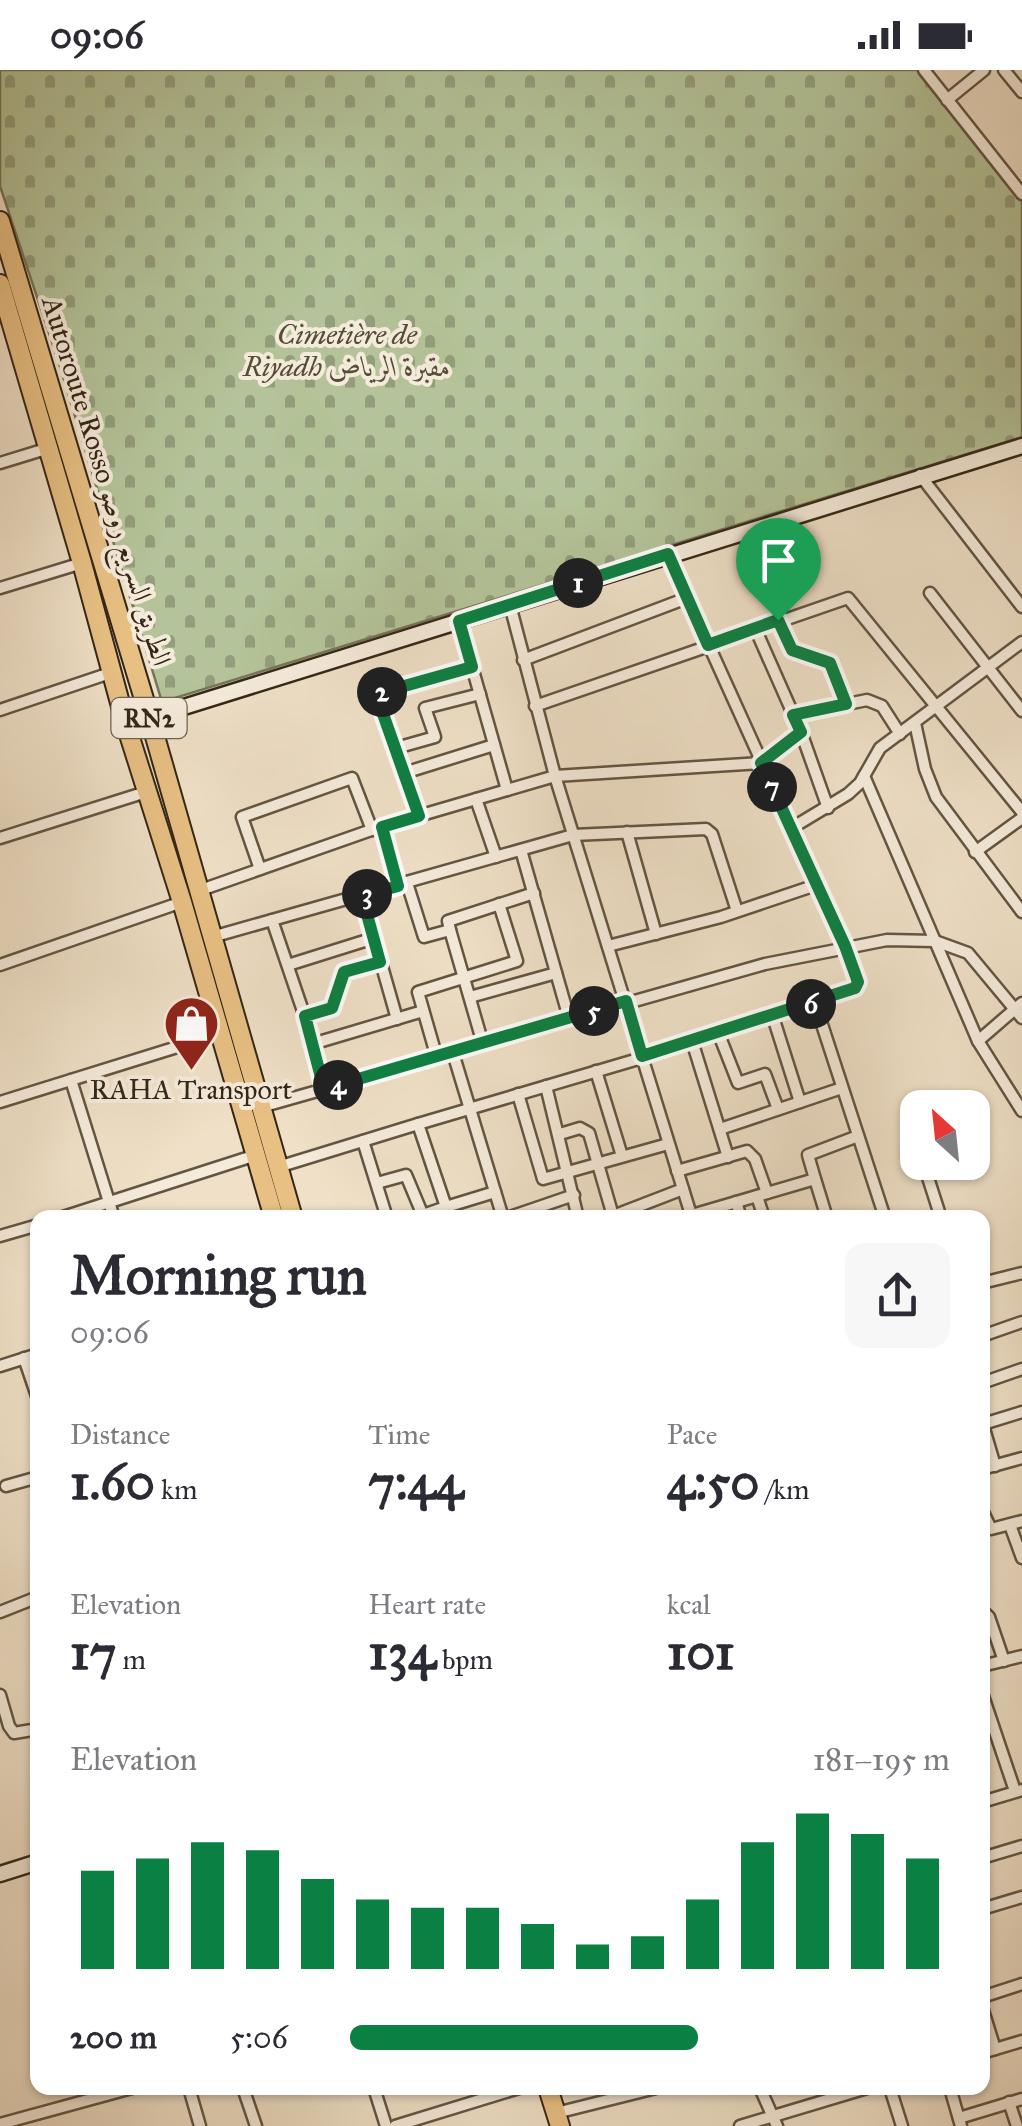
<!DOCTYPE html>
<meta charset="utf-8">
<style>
:root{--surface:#fff;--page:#f7f7f7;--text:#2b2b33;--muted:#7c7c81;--accent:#0b8043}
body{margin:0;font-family:"IM FELL Great Primer",Amiri,serif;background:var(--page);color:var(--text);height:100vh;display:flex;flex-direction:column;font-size:38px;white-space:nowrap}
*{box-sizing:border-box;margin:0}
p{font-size:32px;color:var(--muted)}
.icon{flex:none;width:55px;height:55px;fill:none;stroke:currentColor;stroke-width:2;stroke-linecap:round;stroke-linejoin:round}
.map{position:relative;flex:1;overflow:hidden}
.details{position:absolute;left:30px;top:1140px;width:960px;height:885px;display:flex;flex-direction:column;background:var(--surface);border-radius:20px;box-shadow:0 2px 8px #0004}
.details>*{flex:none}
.needle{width:65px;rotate:333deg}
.buttons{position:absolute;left:900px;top:1020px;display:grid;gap:20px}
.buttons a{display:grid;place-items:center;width:90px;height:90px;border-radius:20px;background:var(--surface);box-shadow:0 2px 8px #0004;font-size:50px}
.pin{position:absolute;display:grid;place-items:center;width:85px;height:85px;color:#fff;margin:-102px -42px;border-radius:50% 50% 50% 0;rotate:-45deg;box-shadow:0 0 10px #0007}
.pin .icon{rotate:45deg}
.km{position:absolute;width:50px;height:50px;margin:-25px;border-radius:50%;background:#222;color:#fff;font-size:28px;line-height:50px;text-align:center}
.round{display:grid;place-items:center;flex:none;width:105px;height:105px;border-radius:20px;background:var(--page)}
.head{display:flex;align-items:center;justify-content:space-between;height:170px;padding:0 40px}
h1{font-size:55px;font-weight:700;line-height:75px}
.metrics{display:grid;grid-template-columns:repeat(3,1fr);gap:15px;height:170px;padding:10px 40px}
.metrics div{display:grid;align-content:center}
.metrics b{font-size:50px;font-weight:700}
.metrics small{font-size:28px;font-weight:400}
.metrics p{font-size:28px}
.chart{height:280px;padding:20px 40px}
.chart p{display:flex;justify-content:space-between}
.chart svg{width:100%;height:180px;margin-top:10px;stroke:var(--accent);stroke-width:6}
ul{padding:0 40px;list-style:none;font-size:32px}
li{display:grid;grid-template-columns:160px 120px 1fr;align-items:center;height:75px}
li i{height:25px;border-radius:12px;background:var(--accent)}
.status{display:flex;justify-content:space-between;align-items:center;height:70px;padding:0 50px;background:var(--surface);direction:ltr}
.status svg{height:28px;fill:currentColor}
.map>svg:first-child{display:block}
</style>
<div class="status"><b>09:06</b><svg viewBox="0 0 49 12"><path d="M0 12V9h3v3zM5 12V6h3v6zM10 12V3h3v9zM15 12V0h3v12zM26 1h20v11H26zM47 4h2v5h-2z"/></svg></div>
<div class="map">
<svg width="1022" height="2056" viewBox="0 0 1022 2056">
<defs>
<pattern id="cemetery-stones" width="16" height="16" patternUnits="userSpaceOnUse" patternTransform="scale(2.5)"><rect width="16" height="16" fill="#b4c399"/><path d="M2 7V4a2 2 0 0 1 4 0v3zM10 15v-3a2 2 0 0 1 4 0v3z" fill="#939e7c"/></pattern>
</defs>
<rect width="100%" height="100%" fill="#efe0c7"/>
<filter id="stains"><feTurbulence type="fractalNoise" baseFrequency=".002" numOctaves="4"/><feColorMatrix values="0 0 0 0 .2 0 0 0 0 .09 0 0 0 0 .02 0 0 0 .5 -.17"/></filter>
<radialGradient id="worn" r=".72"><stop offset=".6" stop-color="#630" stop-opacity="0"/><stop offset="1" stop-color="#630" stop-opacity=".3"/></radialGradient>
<path fill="url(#cemetery-stones)" stroke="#747558" stroke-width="2.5" d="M0,0h918l104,132v235l-860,265 -105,-345 -57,-171z"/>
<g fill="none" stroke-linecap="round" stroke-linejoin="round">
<defs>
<g id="street">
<path d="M924,0l98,124"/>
<path d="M1004,0l18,22"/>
<path d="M947,30l37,-30"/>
<path d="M0,393l49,-15"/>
<path d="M920,405l102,132"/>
<path d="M0,518l82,-25"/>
<path d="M930,523l92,118"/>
<path d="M510,535l45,171 137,442"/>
<path d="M459,551l48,169"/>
<path d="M777,551l15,29 37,13 17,41"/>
<path d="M755,558l46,104 27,76"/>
<path d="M523,590l164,-62"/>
<path d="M535,636l313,-108 174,214"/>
<path d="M0,640l113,-38"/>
<path d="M793,645l74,-15 15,6 18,28"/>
<path d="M915,653l10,46 11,28 86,115"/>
<path d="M396,678l39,-11 -10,-29 55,-14"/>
<path d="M404,703l90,-28"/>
<path d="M864,706l114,265 44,70"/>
<path d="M476,729l20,58"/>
<path d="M419,746l-42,-122 95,-27"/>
<path d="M382,757l16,59"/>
<path d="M790,759l58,-35 12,-11 20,-35 142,-106"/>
<path d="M627,762l29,102"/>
<path d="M0,768l146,-46"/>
<path d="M521,780l48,168"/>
<path d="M975,782l47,-34"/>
<path d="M260,799l-18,-52 110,-39 20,52"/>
<path d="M407,813l17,54 26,-7 -2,-9 86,-28"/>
<path d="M198,821l179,-63 178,-52 206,-13 40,-31"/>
<path d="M362,826l35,123"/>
<path d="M272,850l33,97"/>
<path d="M450,860l33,114"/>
<path d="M212,867l361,-102 133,-6 6,5 25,77"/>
<path d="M608,876l113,-29 95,-32"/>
<path d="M0,895l182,-63"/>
<path d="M288,895l86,-27"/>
<path d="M470,927l86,-24"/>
<path d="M815,933l70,215"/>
<path d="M773,947l27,85"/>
<path d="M718,962l20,51 27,-9 13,35"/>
<path d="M692,971l36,116"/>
<path d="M978,971l44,-38"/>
<path d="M312,974l111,-33"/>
<path d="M453,983l50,165"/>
<path d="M437,988l-19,-66 99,-31 -18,-57"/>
<path d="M596,1001l26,85"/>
<path d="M71,1010l43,138"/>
<path d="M546,1016l32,132"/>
<path d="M324,1019l-19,-72 27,-9 12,-36 36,-10"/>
<path d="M518,1024l25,85 125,-35"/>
<path d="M0,1032l219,-68"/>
<path d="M261,1037l504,-143 122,-24 48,1 33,12 54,65"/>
<path d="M720,1059l122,-41"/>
<path d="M560,1064l20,-6 9,5 24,83 70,-27"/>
<path d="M916,1069l2,6"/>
<path d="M363,1071l24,77"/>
<path d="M923,1092l18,56"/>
<path d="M278,1097l140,-43"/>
<path d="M677,1101l70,-20 8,8 12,34"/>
<path d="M815,1109l-7,-24 50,-19"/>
<path d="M377,1113l29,-8 18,43"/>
<path d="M495,1122l-49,15 -28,-83 244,-72 193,-64 3,-6 -13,-36 -177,-391"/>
<path d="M757,1126l7,22"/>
<path d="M736,1132l5,16"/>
<path d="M692,1145l123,-36 12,39"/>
<path d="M60,1148l196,-63"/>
<path d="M414,1148l32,-11"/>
<path d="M507,1148l67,-23"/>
<path d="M0,1166l38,-11"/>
<path d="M982,1213l40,-10"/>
<path d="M982,1266l40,-14"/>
<path d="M24,1288l14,41"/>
<path d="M0,1296l38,-12"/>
<path d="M982,1313l40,-14"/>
<path d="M982,1352l13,44"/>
<path d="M983,1354l39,-12"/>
<path d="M982,1399l40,-11"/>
<path d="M6,1416l32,-9"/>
<path d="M982,1440l9,19 31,-8"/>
<path d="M1010,1455l12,33"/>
<path d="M982,1540l7,7 15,44"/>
<path d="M0,1542l38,-15"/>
<path d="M982,1596l40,-10"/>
<path d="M982,1623l33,98"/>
<path d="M0,1625l9,31 5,7 24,-4"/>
<path d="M982,1732l40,-12"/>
<path d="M982,1788l40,-12"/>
<path d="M982,1839l40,-12"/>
<path d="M982,1927l40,-13"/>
<path d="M982,1937l13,42"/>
<path d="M982,1983l40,-12"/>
<path d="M189,2018l11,38"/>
<path d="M243,2018l13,38"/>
<path d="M374,2018l12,38"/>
<path d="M760,2018l17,38"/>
<path d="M890,2018l12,38"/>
<path d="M950,2018l11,38"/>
<path d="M1009,2032l8,24"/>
<path d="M556,2043l100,-25"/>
<path d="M959,2048l63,-19"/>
<path d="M0,2054l132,-36"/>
<path d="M395,2056l124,-38"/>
<path d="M740,2056l127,-38"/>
</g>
<g id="secondary">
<path d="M126,655l896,-279"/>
<path d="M0,1804l38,-12"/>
</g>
<g id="highway">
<path d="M0,151l150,498 143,499"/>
<path d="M0,214l82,279 44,162 56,177 92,316"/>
<path d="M548,2018l12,38"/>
</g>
</defs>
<use href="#street" stroke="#635543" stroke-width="15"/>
<use href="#secondary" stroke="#342717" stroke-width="19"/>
<use href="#highway" stroke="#342717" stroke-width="22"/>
<use href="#street" stroke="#f5ebdb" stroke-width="10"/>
<use href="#secondary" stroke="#f5ebdb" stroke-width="14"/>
<use href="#highway" stroke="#e8c084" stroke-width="18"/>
</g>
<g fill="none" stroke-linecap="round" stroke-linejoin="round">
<defs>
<path id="route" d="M668,484l40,91 70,-25 14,30 38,13 16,41 -53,11 8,17 -40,31 84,183 13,36 -3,6 -213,68 -16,-55 -302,88 -19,-73 27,-8 12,-36 36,-10 -18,-66 36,-10 -16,-59 37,-11 -43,-122 96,-27 -13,-46z"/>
</defs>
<use href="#route" stroke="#fff" stroke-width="20"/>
<use href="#route" stroke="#0b8043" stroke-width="12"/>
</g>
<defs>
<symbol id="shop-pin" viewBox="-11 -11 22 30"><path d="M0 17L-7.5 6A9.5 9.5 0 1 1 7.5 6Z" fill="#8f2418" stroke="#f5ebdb"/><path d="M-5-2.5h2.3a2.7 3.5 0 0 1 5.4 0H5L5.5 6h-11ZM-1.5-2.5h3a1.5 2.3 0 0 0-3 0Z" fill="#fff"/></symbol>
</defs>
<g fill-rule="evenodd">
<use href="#shop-pin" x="160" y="922" width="63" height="86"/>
</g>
<g text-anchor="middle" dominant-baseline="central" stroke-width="8" stroke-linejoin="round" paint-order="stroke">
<rect fill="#f5ebdb" stroke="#6e6252" stroke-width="2.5" x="111.5" y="628" width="75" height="40" rx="8"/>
<g font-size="25" font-weight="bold" fill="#342717">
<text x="149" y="648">RN2</text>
</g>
<g font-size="28" font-style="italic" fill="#544e38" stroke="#f5ebdb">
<text x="347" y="264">Cimetière de<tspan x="347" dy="32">Riyadh مقبرة الرياض</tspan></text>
</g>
<g font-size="28" fill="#342717" stroke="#f5ebdb">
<text transform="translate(107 411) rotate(73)">Autoroute Rosso الطريق السريع روصو</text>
</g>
<g font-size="28" fill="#342717" stroke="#f5ebdb">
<text x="191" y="1019">RAHA Transport</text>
</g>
</g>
<rect width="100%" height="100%" filter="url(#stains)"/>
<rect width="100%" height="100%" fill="url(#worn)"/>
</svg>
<div class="buttons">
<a><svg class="needle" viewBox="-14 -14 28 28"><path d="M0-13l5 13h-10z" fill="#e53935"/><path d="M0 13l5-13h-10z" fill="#7c7c81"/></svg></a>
</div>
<div class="pin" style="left:778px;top:550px;background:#1e9e55"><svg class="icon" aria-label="arrive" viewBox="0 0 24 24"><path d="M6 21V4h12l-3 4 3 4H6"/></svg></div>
<b class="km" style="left:578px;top:513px">1</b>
<b class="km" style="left:382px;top:622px">2</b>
<b class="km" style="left:367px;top:824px">3</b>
<b class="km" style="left:338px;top:1015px">4</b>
<b class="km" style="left:594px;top:941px">5</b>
<b class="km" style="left:811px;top:934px">6</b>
<b class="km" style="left:772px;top:717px">7</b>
<section class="details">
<div class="head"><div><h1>Morning run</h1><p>09:06</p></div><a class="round"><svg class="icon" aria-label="share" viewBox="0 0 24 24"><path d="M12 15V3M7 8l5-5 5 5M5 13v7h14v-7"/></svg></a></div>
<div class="metrics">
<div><p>Distance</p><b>1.60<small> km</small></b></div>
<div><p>Time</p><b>7:44</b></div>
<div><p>Pace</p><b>4:50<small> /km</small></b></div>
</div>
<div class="metrics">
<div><p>Elevation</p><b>17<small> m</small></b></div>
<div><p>Heart rate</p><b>134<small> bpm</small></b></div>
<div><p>kcal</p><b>101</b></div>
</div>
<div class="chart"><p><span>Elevation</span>181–195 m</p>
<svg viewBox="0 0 160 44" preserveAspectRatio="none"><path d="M5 44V20M15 44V17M25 44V13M35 44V15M45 44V22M55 44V27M65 44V29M75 44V29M85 44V33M95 44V38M105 44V36M115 44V27M125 44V13M135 44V6M145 44V11M155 44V17"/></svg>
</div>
<ul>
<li><b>200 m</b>5:06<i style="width:58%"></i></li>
</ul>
</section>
</div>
